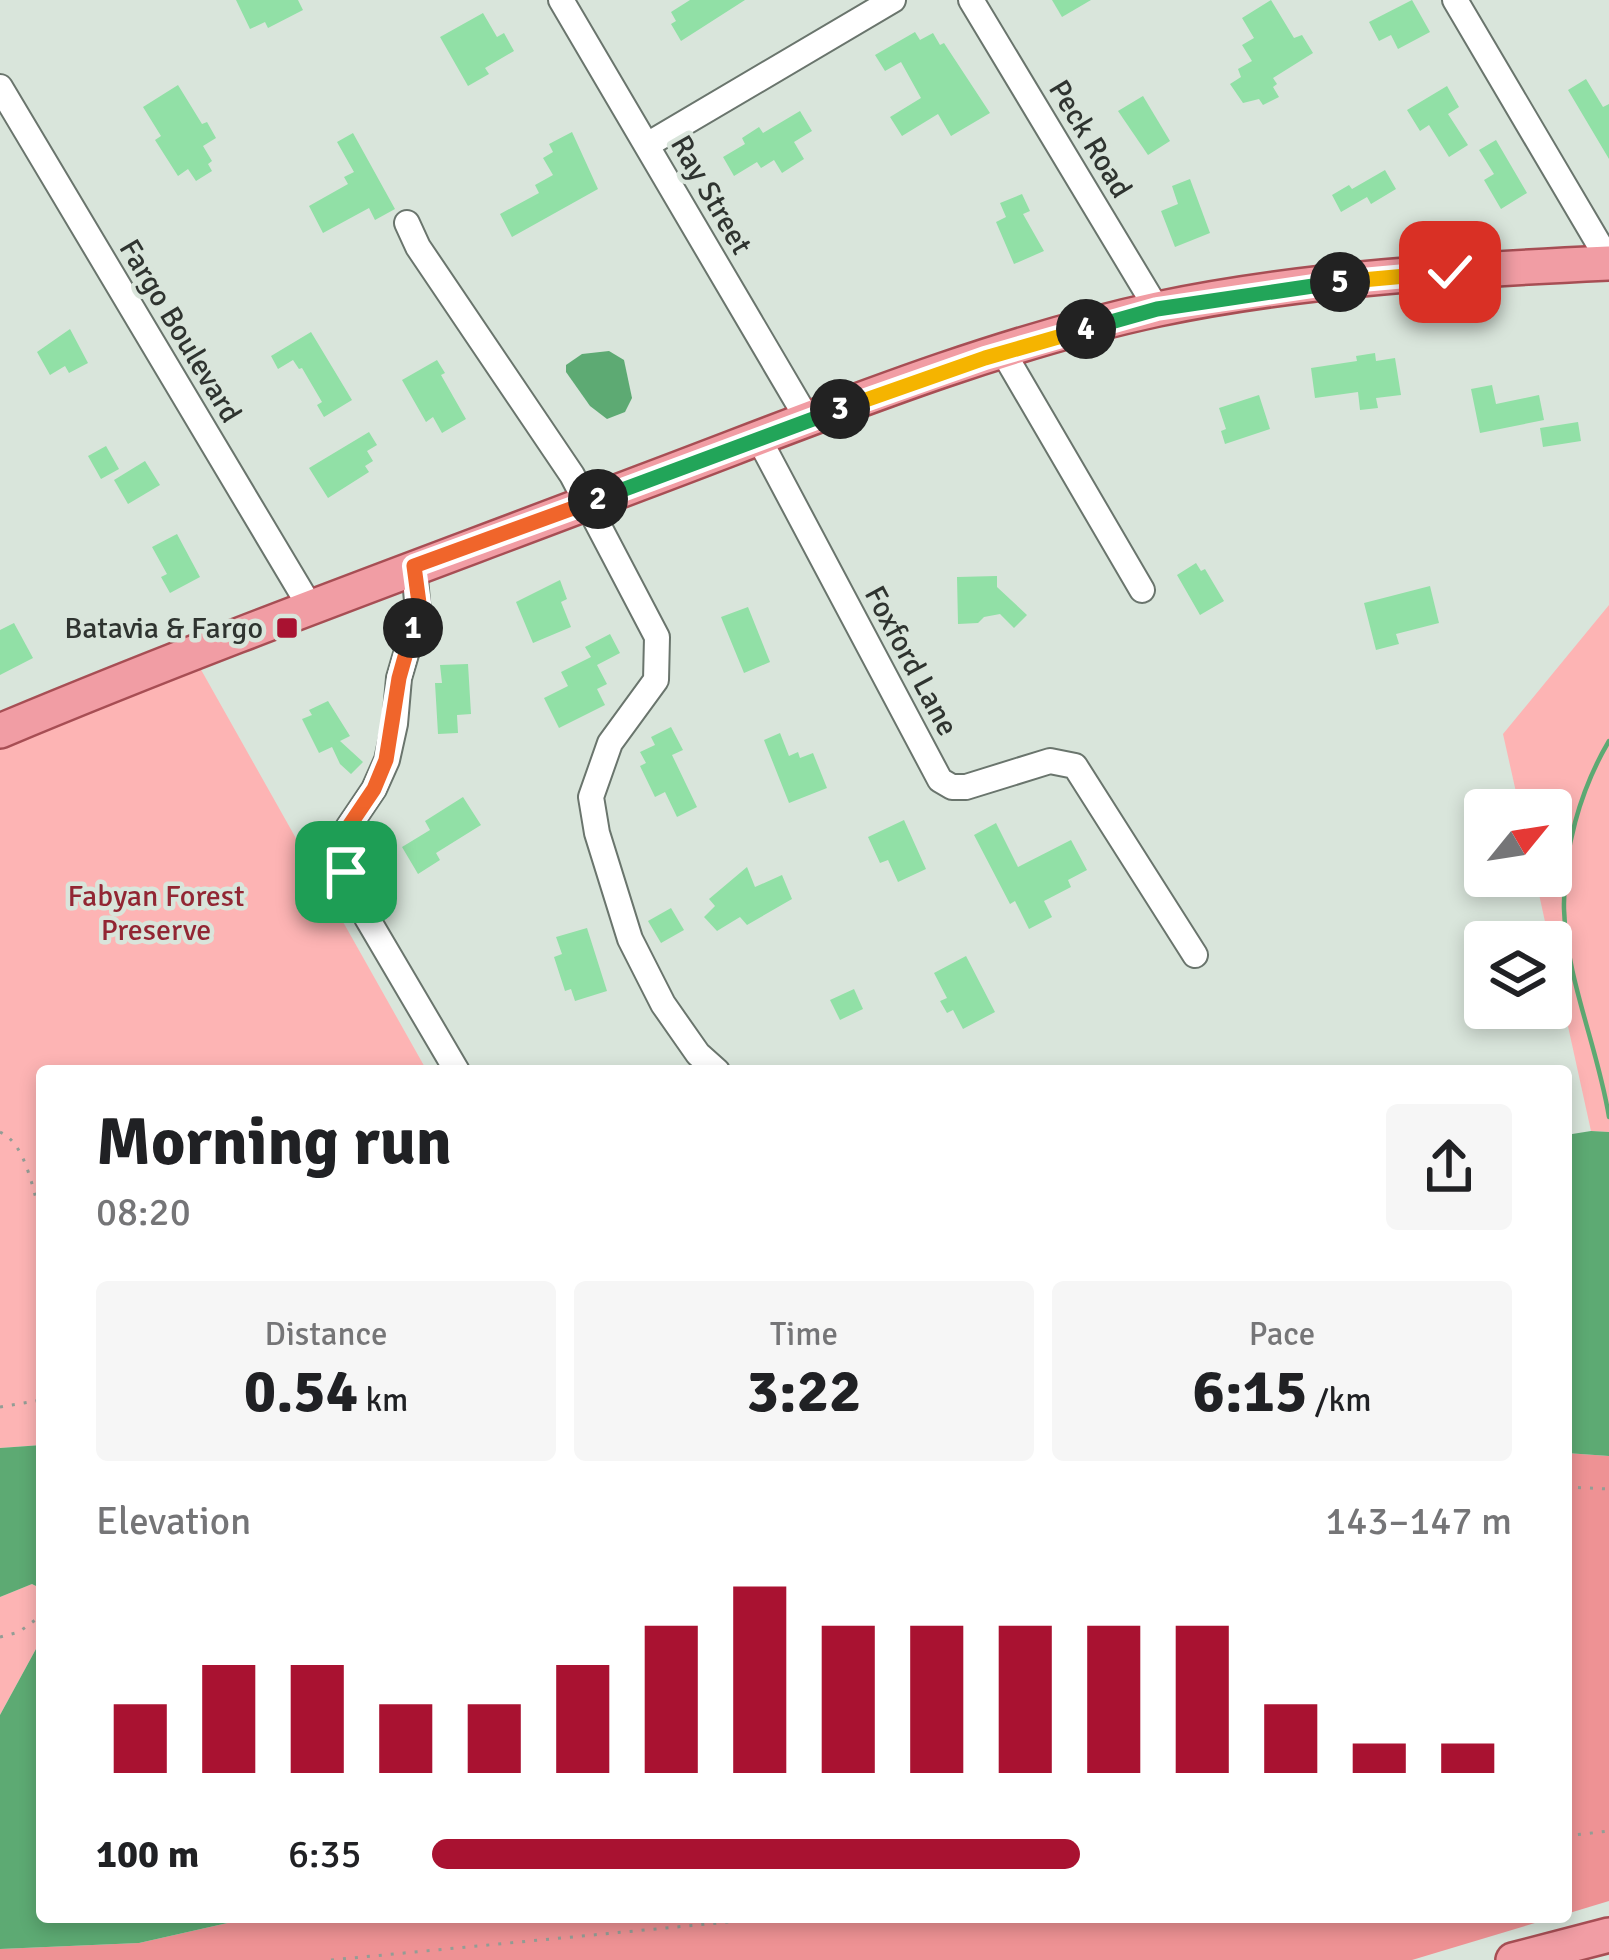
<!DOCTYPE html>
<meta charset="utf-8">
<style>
:root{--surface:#fff;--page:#f6f6f6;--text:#202124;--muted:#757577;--accent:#a91231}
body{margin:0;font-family:Signika,sans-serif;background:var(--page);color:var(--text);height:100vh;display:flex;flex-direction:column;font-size:45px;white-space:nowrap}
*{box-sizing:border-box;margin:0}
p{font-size:39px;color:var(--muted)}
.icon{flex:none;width:66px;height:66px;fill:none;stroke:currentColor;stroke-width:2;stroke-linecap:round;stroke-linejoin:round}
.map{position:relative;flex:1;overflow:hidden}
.panel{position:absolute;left:36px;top:1065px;width:1536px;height:858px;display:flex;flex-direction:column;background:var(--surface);border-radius:12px;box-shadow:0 6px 18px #0003}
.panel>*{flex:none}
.needle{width:78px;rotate:60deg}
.buttons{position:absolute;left:1464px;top:789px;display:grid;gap:24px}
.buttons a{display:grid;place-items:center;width:108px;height:108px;border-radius:12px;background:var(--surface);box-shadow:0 6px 18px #0003;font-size:60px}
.pin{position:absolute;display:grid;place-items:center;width:102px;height:102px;color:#fff;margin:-51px;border-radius:24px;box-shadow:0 6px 18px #0006}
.km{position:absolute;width:60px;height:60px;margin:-30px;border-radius:50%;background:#222;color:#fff;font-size:33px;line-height:60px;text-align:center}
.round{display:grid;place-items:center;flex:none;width:126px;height:126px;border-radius:12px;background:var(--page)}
.headline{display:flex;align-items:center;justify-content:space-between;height:204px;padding:0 60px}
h1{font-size:66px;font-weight:800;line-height:90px}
.figures{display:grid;grid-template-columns:repeat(3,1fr);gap:18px;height:204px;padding:12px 60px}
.figures div{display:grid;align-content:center;border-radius:12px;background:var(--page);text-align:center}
.figures b{font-size:60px;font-weight:800}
.figures small{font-size:33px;font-weight:400}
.figures p{font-size:33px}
.chart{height:336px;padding:24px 60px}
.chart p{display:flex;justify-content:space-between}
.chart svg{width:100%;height:216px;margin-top:12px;stroke:var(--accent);stroke-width:6}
ul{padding:0 60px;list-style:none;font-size:39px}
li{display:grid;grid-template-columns:192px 144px 1fr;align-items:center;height:90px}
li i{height:30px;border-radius:15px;background:var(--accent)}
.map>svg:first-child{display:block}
</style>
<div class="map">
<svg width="1609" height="1960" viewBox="0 0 1609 1960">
<rect width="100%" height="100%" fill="#d9e5db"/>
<g fill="#fdb4b4">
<path d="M1609,605v527l-18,-1 -56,-255h16v-66h-31l-17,-76z"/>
<path d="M195,659l232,412h-385v374l-42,3v-702z"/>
<path d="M32,1584l10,5v49l-42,77v-118z"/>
</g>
<g fill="#ee9294">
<path d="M1566,1453l43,3v445l-43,13z"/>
<path d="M254,1917h1301l-143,43h-1412v-11l139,-6z"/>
</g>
<g fill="#5daa73">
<path d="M609,351l15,9 8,38 -7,14 -18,7 -17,-13 -24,-34v-7l16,-11z"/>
<path d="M1591,1131l18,1v324l-43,-3v-318z"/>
<path d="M42,1445v144l-10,-5 -32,13v-149z"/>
<path d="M42,1638v279h212l-115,26 -139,6v-234z"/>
</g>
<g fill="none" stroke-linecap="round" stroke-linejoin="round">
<path stroke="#5daa73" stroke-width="4.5" d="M1609,741c-29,49 -46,110 -45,168 2,69 34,139 45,208"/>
</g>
<g fill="#91e0a6">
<path d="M236,0h62l5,10 -35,18 -3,-6 -15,7z"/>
<path d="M690,0h55l-64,41 -10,-17 5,-3 -5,-9z"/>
<path d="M1052,0h39l-29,17z"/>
<path d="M1271,0l23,38 8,-3 11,18 -40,25 4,6 -4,3 6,10 -16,8 -4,-6 -16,4 -13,-19 11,-7 -3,-8 14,-8 -10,-16 12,-7 -12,-20z"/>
<path d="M1412,0l18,32 -32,17 -7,-14 -12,6 -10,-19z"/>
<path d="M483,13l14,24 7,-4 10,18 -29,17 4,6 -21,12 -28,-49z"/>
<path d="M915,32l5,8 13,-7 7,12 4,-2 46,70 -39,23 -13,-22 -36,22 -12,-19 31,-19 -20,-36 -16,9 -10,-16z"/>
<path d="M1586,79l17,28 6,-3v55l-41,-69z"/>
<path d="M178,85l24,39 5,-2 9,16 -13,8 9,15 -4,3 4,7 -16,10 -8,-12 -10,7 -23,-36 6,-4 -18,-29z"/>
<path d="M1447,86l12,21 -11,7 20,31 -19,12 -20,-32 -9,6 -13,-21z"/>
<path d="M1143,96l27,45 -22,14 -30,-44z"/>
<path d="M800,111l12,20 -18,11 10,17 -22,14 -8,-13 -13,8 -4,-6 -23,14 -11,-19 22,-13 -3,-6 17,-11 4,6z"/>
<path d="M572,132l26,57 -86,48 -12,-23 39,-21 -4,-8 18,-10 -10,-17 10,-6 -4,-8z"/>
<path d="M353,133l42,76 -20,11 -6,-12 -46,25 -14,-27 39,-22 -4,-7 10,-5 -17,-30z"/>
<path d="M1496,140l31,53 -26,16 -17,-29 10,-6 -15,-24z"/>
<path d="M1385,170l11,19 -25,15 -4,-7 -26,15 -9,-17 17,-10 3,4z"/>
<path d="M1190,179l20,54 -35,14 -14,-36 17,-7 -6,-18z"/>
<path d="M1022,194l8,17 -7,3 21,37 -30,13 -18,-42 10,-5 -6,-14z"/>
<path d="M70,329l18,34 -19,10 -4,-7 -15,9 -13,-23z"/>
<path d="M311,332l41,68 -28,17 -7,-12 5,-3 -20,-34 -3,1 -6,-9 -15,9 -7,-13z"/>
<path d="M1375,353l1,8 19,-3 6,37 -25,3 2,10 -18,2 -2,-18 -43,6 -4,-30 46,-7 -1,-5z"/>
<path d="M437,360l8,13 -4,2 25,44 -24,14 -9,-16 -7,5 -24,-42z"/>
<path d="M1492,385l4,19 43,-9 5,25 -64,13 -9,-44z"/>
<path d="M1259,395l11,34 -45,15 -4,-13 5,-2 -7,-21z"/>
<path d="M1578,422l3,19 -38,6 -3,-19z"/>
<path d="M369,432l8,13 -10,6 6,10 -8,5 4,6 -41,26 -19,-30z"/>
<path d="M106,446l13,23 -18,10 -13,-23z"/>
<path d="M145,461l15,24 -32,19 -14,-24z"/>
<path d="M177,534l23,43 -30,16 -9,-16 6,-3 -15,-27z"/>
<path d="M1196,563l5,8 4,-2 19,32 -24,14 -23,-40z"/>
<path d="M997,576v11l30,28 -13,13 -14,-14 -16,3 -6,6 -20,1 -1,-47z"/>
<path d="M560,580l7,19 -6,3 10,25 -38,16 -17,-41z"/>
<path d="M1430,586l9,37 -43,11 3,10 -23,6 -12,-47z"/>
<path d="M748,607l22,55 -26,11 -23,-56z"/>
<path d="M14,623l19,35 -33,17v-45z"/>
<path d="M610,634l10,19 -23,12 10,19 -10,5 8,16 -46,23 -15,-30 24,-12 -7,-14 30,-15 -6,-10z"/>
<path d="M468,664l3,50 -14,1 1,18 -20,1 -3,-51h7l-2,-18z"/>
<path d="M328,701l22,35 -10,5 23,21 -12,12 -11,-10 -8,-17 -13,6 -17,-34 10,-4 -3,-5z"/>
<path d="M671,727l12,23 -11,5 25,52 -20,10 -12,-25 -10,5 -15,-31 6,-3 -6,-11 15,-7 -4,-8z"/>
<path d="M780,733l9,23 9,-4 2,6 13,-5 14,35 -38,15 -25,-63z"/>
<path d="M463,797l18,28 -45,28 4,7 -22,14 -16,-27 28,-17 -5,-9z"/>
<path d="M904,820l22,49 -28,13 -10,-22 -8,3 -12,-26z"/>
<path d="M996,823l22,44 53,-27 16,30 -19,10 3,7 -27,14 8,16 -23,12 -14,-28 -5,3 -36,-69z"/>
<path d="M747,867l8,20 27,-12 10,24 -45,26 -7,-8 -23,14 -13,-14 11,-11 -6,-7z"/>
<path d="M671,908l13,22 -23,13 -13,-22z"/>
<path d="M587,928l20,63 -32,10 -4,-12 -6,2 -11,-34 8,-3 -6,-17z"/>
<path d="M966,956l29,56 -32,17 -10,-19 -6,3 -7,-12 7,-3 -13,-25z"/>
<path d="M854,989l9,20 -23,11 -10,-20z"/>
</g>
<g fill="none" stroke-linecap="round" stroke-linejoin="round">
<defs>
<g id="minor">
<path d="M561,0l247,420"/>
<path d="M971,0l186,309"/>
<path d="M1455,0l154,261"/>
<path d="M0,87l309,518"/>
<path d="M647,145l246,-145"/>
<path d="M407,223l11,24 154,228 85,162 -1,43 -46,63 -19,54 6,36 33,106 33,65 35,50 19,17"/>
<path d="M1003,352l139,238"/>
<path d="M759,439l181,341 12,7h14l84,-26 25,5 120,189"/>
<path d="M414,566l4,47 -19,65 -4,46 -8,36 -13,29 -29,43 2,40 20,46 90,153"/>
</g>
<g id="major">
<path d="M0,731c212,-89 428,-167 643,-249 168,-63 339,-135 515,-173 148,-31 301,-39 451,-46"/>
<path d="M1513,1960l96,-25"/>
</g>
</defs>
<use href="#minor" stroke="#6a756d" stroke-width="28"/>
<use href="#major" stroke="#a74e54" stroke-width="38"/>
<g stroke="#939d95" stroke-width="3" stroke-dasharray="3 9" stroke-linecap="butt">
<path d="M0,1132c27,12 33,61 42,88"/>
<path d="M0,1407l42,-7"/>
<path d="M1566,1487l43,2"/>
<path d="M0,1637l19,-5 23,-17"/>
<path d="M1566,1836l43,-5"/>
<path d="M331,1960l450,-43"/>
</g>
<use href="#minor" stroke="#fff" stroke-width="24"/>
<use href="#major" stroke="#f19da4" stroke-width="33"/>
</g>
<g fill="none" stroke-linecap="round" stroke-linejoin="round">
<defs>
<path id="split-1" d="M346,872l-1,-40 29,-43 12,-29 13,-82 14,-50"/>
<path id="split-2" d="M413,628l6,-25 -5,-37 184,-67"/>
<path id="split-3" d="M598,499l242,-90"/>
<path id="split-4" d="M840,409l145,-51 101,-29"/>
<path id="split-5" d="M1086,329l71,-20 183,-27"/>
<path id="split-6" d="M1340,282l110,-10"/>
</defs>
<use href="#split-1" stroke="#fff" stroke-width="24"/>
<use href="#split-2" stroke="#fff" stroke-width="24"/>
<use href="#split-3" stroke="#fff" stroke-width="24"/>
<use href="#split-4" stroke="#fff" stroke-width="24"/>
<use href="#split-5" stroke="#fff" stroke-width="24"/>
<use href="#split-6" stroke="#fff" stroke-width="24"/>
<use href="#split-1" stroke="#f0652b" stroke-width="15"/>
<use href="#split-2" stroke="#f0652b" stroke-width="15"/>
<use href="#split-3" stroke="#22a559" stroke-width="15"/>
<use href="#split-4" stroke="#f5b400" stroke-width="15"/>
<use href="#split-5" stroke="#22a559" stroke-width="15"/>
<use href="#split-6" stroke="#f5b400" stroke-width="15"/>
</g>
<rect fill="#a91231" stroke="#d9e5db" stroke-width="4.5" x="275" y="616" width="24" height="24" rx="6"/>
<g text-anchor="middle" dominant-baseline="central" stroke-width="9" stroke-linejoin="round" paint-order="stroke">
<g font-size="30" fill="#2f3430" stroke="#d9e5db">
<text transform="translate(1090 139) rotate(59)">Peck Road</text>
<text transform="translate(711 195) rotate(60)">Ray Street</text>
<text transform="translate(180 331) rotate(59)">Fargo Boulevard</text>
<text transform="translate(911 661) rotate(62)">Foxford Lane</text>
</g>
<g font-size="30" fill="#2f3430" stroke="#d9e5db" text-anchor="end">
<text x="263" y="628">Batavia &amp; Fargo</text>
</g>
<g font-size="30" fill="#922633" stroke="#d9e5db">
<text x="156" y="896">Fabyan Forest<tspan x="156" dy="34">Preserve</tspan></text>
</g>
</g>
</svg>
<div class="buttons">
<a><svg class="needle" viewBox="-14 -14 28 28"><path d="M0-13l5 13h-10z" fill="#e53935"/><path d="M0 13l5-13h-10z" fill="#757577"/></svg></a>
<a><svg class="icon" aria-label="layers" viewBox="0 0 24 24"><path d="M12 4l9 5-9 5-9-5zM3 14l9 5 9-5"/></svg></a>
</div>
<div class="pin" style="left:346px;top:872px;background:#1e9e55"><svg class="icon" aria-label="arrive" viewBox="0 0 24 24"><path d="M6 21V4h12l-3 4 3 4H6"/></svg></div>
<div class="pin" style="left:1450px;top:272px;background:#d93025"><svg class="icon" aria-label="check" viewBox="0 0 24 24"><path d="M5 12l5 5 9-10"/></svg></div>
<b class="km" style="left:413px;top:628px">1</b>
<b class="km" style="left:598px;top:499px">2</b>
<b class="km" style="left:840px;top:409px">3</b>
<b class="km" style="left:1086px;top:329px">4</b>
<b class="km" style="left:1340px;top:282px">5</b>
<section class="panel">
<div class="headline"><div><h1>Morning run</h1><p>08:20</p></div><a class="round"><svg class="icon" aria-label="share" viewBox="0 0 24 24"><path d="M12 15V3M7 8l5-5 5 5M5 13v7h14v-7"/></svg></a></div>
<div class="figures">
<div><p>Distance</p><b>0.54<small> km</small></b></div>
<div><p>Time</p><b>3:22</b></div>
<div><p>Pace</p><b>6:15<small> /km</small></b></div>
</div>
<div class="chart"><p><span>Elevation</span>143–147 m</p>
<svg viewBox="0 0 160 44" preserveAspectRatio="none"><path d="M5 44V30M15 44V22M25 44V22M35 44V30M45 44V30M55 44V22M65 44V14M75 44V6M85 44V14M95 44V14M105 44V14M115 44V14M125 44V14M135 44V30M145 44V38M155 44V38"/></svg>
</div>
<ul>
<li><b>100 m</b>6:35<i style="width:60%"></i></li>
</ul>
</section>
</div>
